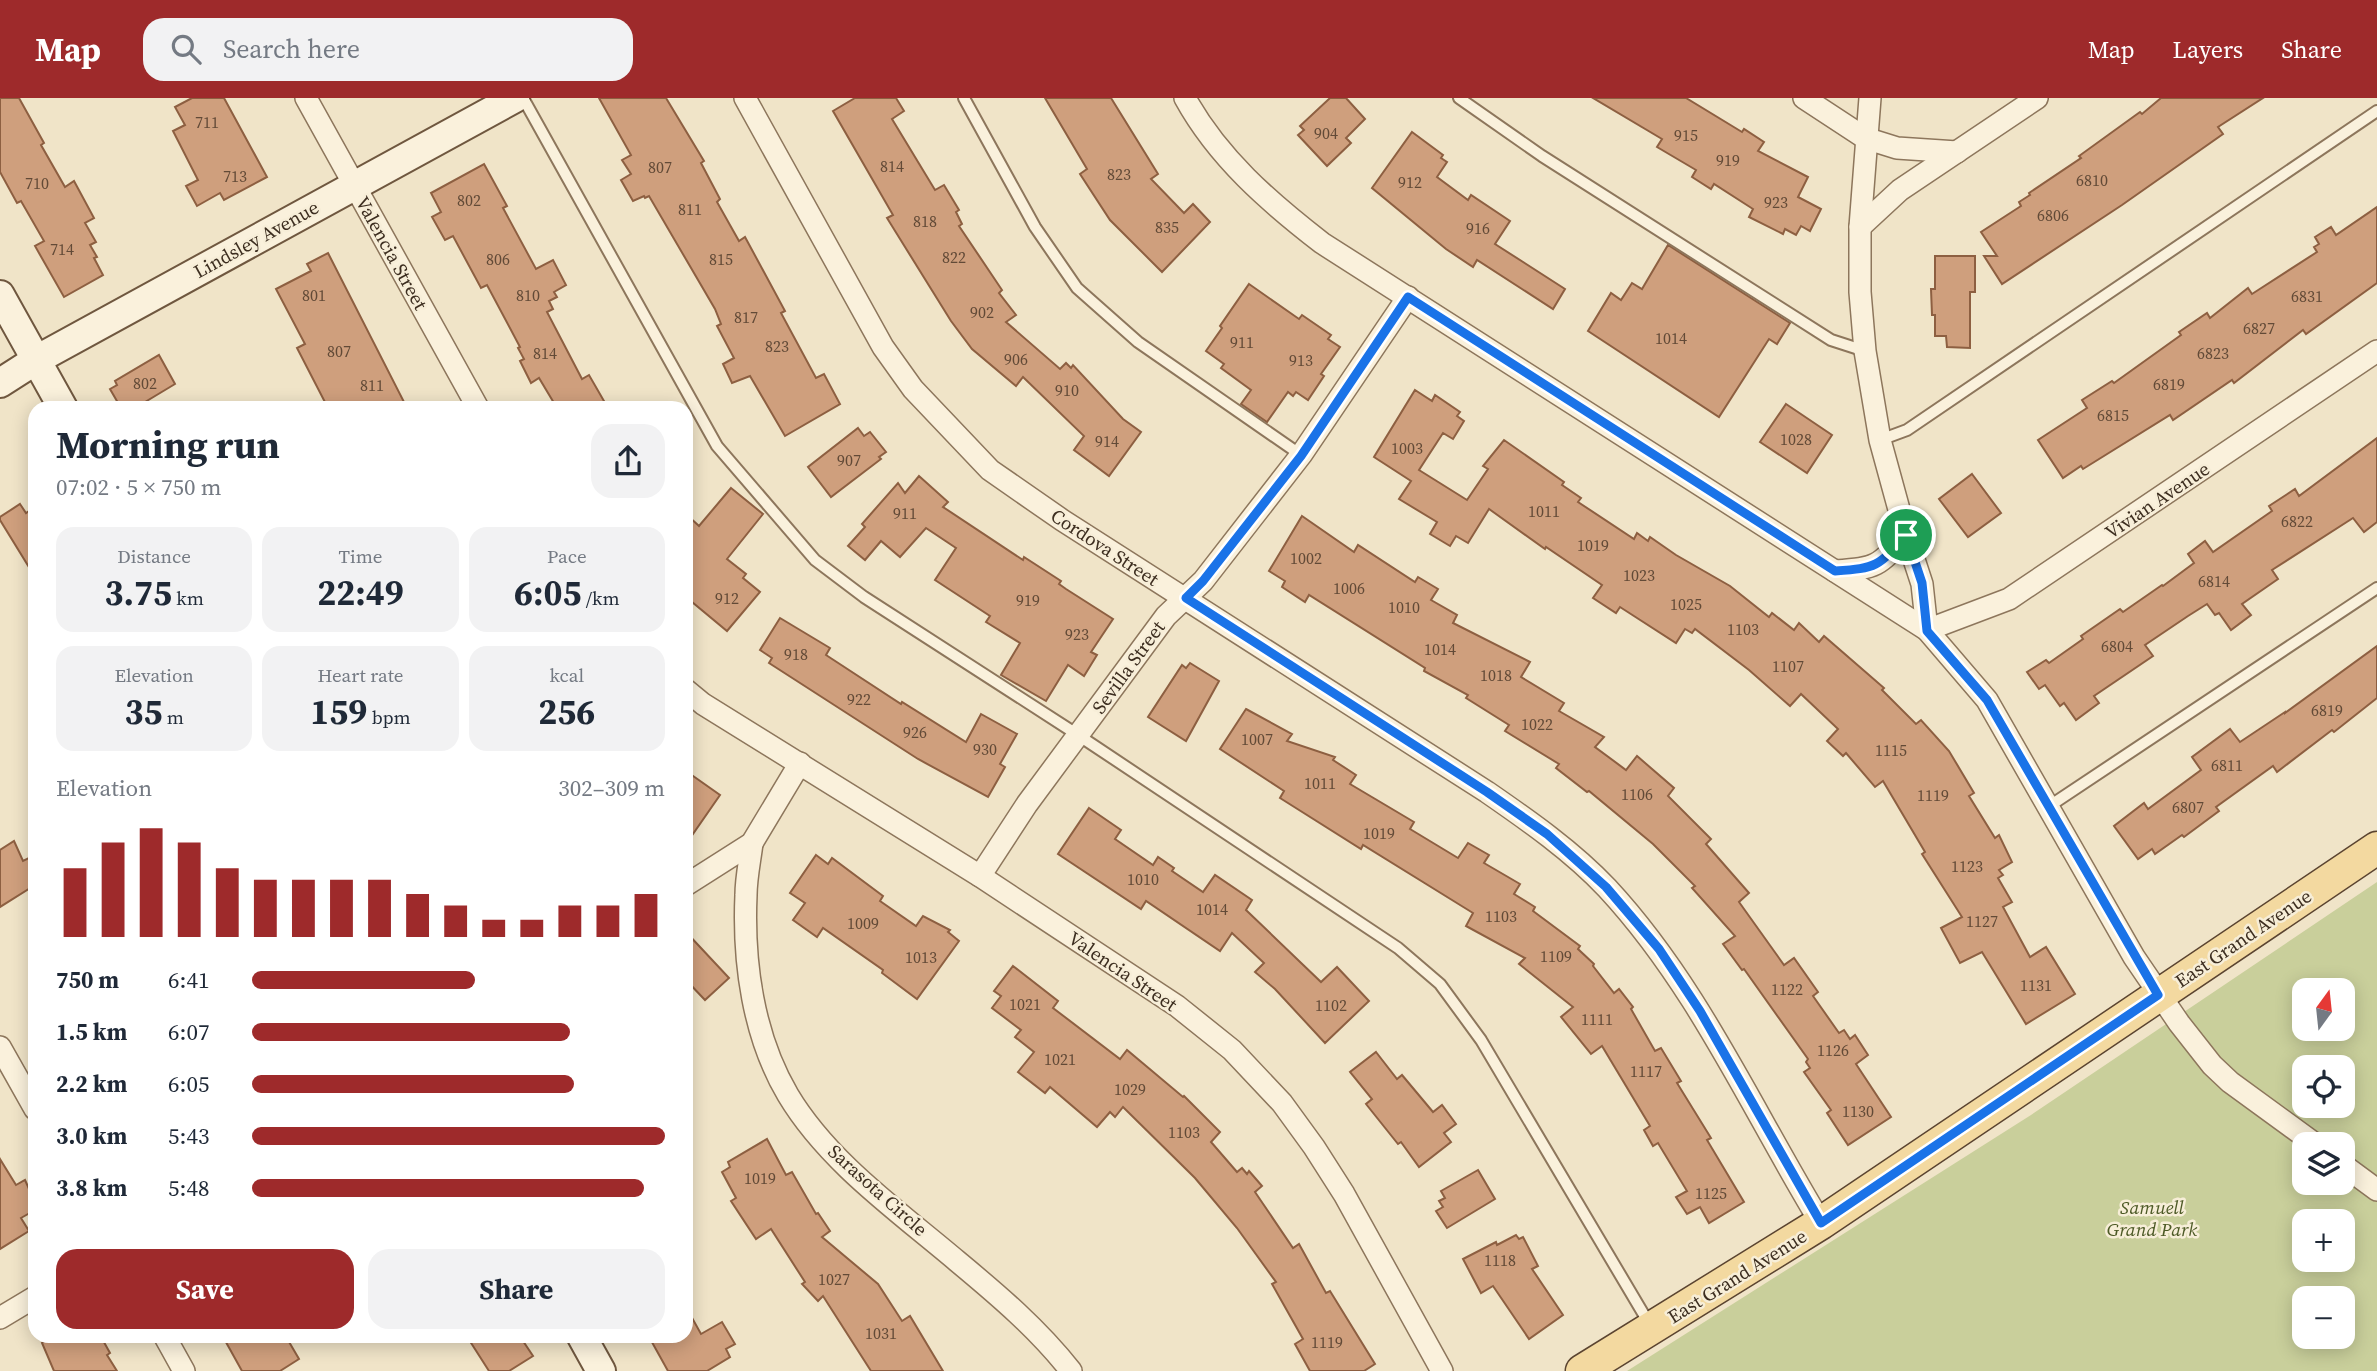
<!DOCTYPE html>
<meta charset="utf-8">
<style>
:root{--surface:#fff;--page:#f2f2f3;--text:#1f2937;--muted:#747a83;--accent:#9e2a2b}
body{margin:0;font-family:"Source Serif 4",serif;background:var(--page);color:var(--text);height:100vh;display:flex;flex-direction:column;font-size:26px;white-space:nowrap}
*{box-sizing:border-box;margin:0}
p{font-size:23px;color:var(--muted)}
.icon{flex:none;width:38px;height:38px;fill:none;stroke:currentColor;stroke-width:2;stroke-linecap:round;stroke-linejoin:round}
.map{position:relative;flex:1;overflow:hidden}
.details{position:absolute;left:28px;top:303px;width:665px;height:942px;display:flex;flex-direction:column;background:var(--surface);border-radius:21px;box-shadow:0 4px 18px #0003}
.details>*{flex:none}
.needle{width:46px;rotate:15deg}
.controls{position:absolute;left:2292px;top:880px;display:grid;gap:14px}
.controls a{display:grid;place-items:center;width:63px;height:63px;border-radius:14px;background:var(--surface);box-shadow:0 4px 18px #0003;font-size:35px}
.pin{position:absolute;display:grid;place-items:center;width:60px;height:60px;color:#fff;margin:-30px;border:4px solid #fff;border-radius:50%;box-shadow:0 2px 7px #0007}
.round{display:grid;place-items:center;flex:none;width:74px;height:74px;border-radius:21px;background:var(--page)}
.summary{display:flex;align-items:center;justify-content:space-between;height:119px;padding:0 28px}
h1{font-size:38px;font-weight:700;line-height:52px}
.metrics{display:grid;grid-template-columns:repeat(3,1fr);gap:10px;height:119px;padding:7px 28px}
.metrics div{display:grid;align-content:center;border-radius:18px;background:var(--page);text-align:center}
.metrics b{font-size:35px;font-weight:700}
.metrics small{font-size:19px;font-weight:400}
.metrics p{font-size:19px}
.chart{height:196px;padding:14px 28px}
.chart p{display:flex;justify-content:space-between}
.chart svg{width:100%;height:126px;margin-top:7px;stroke:var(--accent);stroke-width:6}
.button{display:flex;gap:14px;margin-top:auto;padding:14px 28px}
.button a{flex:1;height:80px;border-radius:21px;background:var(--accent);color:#fff;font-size:28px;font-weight:700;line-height:80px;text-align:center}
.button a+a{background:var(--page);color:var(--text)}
ul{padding:0 28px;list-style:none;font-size:23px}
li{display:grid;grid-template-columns:112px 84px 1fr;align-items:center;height:52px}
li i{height:18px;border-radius:9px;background:var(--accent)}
header{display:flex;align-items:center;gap:42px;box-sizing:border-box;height:98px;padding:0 35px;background:var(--accent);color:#fff}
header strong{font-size:33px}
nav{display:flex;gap:38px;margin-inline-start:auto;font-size:24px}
.search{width:490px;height:63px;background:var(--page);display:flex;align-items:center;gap:18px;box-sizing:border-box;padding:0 24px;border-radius:21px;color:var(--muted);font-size:26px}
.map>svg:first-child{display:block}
</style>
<header>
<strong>Map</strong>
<div class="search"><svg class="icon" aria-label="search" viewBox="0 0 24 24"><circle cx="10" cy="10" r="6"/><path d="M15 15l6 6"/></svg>Search here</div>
<nav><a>Map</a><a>Layers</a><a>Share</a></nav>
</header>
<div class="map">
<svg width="2377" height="1273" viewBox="0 0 2377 1273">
<rect width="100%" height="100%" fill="#f0e4c8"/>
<path fill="#c9cf9b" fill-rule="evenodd" d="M2377,784v489h-750l404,-256zM2305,892h38v39h-38zM2305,970h38v38h-38zM2305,1046h38v39h-38zM2305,1124h38v38h-38zM2305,1200h38v39h-38z"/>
<g fill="#cf9f7d" stroke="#8d5f41" stroke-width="2">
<path d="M0,0h19l25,45 -3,2 24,42 9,-6 20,37 -9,5 11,19 -6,3 7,12 -3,1 9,17 -39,22 -29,-51 9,-5 -23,-40 -4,2 -17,-31z"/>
<path d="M192,0h32l43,79 -43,23 -4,-7 -23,13 -11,-20 12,-6 -25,-49 12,-6 -10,-18z"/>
<path d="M599,0h67l38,63 -3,2 19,36 -3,3 22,39 6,-4 40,74 -4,2 35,65 8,-4 16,30 -55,32 -35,-60 -18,7 -9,-19 11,-6 -17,-32 4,-2 -6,-15 -66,-113 -4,2 -1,-2 -11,5 -12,-21 10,-6 -9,-14 9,-5z"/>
<path d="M855,0h41l8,13 -12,8 43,71 9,-5 15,25 -3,2 6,12 -3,2 43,64 -3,3 17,22 -10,7 54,47 6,-6 5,5 2,-3 50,54 18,13 -32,44 -35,-26 10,-14 -61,-59 -7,9 -44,-37 -21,-28 -64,-103 6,-3 -60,-104z"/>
<path d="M1045,0h66l47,76 -7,5 33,34 9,-9 17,18 -48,50 -52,-52 -30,-46 7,-5z"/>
<path d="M1330,0h16l19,21 -19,19 5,5 -24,23 -29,-31 6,-5 -4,-4z"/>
<path d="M1593,0h93l56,34 2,-3 20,13 -6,9 50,26 -10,20 23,12 -11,22 -9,-5 -5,9 -11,-6 -2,5 -34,-17 4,-8 -39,-25 -3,5 -19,-12 4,-7 -39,-23 5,-8z"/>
<path d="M2161,0h102l-45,29 5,7 -101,71 -120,79 -18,-28h13l-16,-24 40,-26 -2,-4 11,-7 -1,-2 52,-35 -2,-2 61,-44 2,2z"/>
<path d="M1412,34l31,23 -2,3 6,4 -10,15 31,23 3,-5 39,26 -15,23 70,45 -12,20 -76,-49 -4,7 -27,-18 -74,-61z"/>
<path d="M484,66l23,42 -4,2 33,61 17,-9 13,25 -12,7 3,5 -8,4 4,8 -6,3 35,67 7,-4 19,33h-51l-18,-30 -8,5 -11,-22 4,-2 -6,-11 2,-1 -33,-62 -6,3 -28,-52 -8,4 -13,-23 9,-5 -10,-19z"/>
<path d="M2377,109v76l-71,51 -3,-4 -69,53 -2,-3 -59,40 -3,-5 -87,54 -2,-3 -18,12 -25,-38 49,-32 -5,-8 30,-19 2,2 67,-48 -2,-3 28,-19 3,5 38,-30 4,6 65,-42 -3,-5 5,-3 -4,-7 16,-10 5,8z"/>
<path d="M1668,147l122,78 -13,21 -8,-5 -50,78 -131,-86 23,-38 10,7 11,-17 10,6z"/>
<path d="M328,155l76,149 -11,6h-65l-31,-60 8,-4 -29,-55 35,-18 -4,-7z"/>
<path d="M1935,158h40v36h-5v56l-23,-1 -1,-11h-11v-21h-3l-1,-26h4z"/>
<path d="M1249,186l50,35 3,-4 29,20 -3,4 12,8 -19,27 3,2 -16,24 -12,-8 -3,4 -5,-4 -21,30 -26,-18 10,-14 -30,-22 3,-4 -18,-13 16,-23 -2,-2z"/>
<path d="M159,257l16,29 -40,24h-14l-11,-19 7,-4 -2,-4z"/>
<path d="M1415,292l17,11 3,-6 25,17 -3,4 7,5 -11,18 -10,-6 -24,37 48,30 21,-31 -5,-3 21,-26 60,42 -2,3 19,13 -3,4 56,37 3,-6 11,8 2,-4 26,18 54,31 39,31 3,-4 22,17 5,-7 20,19 5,-6 60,52 -2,2 34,34 5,-4 28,31 25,42 -5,3 26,42 4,-3 13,27 -13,8 4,5 -5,3 14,24 -9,5 27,50 16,-10 29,47 -49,30 -44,-72 -22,11 -19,-35 21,-11 -40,-63 3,-2 -42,-71 -8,6 -29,-34 -3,3 -16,-15 11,-12 -37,-35 -11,12 -41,-36 -54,-41 -3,4 -7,-4 -9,14 -56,-36 -4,6 -23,-15 9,-13 -56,-38 -1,2 -56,-40 -21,34 -12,-7 -6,10 -20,-12 7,-12 -38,-23 12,-18 -37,-24z"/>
<path d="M1786,306l46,31 -25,38 -47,-31z"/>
<path d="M858,330l6,8 6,-4 16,20 -7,5 2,2 -50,38 -23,-30z"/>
<path d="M2377,340v84l-13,10 -11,-14 -81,52 6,9 -36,25 9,11 -20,15 -12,-17 -4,2 -8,-11 -19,12 -43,29 8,11 -59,40 5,7 -23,17 -12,-17 -4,3 -15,-21 -6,4 -12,-17 19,-12 3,3 34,-24 -2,-3 39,-27 3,3 39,-27 1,1 31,-23 -6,-9 17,-13 8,11 59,-41 -3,-5 26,-17 4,7z"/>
<path d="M1972,376l29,39 -33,24 -29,-38z"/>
<path d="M919,378l29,26 -5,5 80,53 1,-3 37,24 -2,3 7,5 47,30 -22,33 6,3 -13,21 -16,-11 -22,36 -45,-26 19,-32 -34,-21 4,-6 -55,-36 21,-32 -30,-20 -26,29 -19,-16 -16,19 -17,-14 17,-19 -3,-3 36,-41 7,10z"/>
<path d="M731,390l32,26 -36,45 19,15 -3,4 17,14 -33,39 -41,-34v-83l13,12z"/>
<path d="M20,406l6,9 9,-6v70l-35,-57v-3z"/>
<path d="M1302,418l52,36 4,-7 57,37 3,-5 20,12 -7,11 26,15 -4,8 77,39 -9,15 43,26 -5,8 45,26 -9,10 31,23 11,-14 37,32 -6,8 43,43 -5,5 43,49 -10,9 45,63 10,-7 24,34 -5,4 26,37 5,-3 6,9 5,-4 13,20 -12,9 35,53 -43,28 -21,-32 4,-3 -27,-38 6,-4 -4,-6 2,-3 -64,-90 -2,1 -19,-26 12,-8 -43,-48 3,-2 -42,-42 -64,-53 -2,1 -31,-24 3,-4 -54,-33 4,-6 -43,-27 2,-3 -44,-24 1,-3 -116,-73 -4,7 -23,-15 3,-6 -16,-10z"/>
<path d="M780,520l50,30 -4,7 75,49 1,-2 64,40 15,-28 36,20 -17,30 5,3 -17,30 -70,-38 -149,-96 3,-5 -12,-8z"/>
<path d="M2377,548v52l-43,34 -2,-2 -55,42 -4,-6 -57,41 3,4 -35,26 -2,-2 -27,19 -3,-5 -14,10 -24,-33 30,-23 4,6 53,-39 -9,-13 38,-28 10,13 45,-30v1z"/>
<path d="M1190,565l29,18 -33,60 -38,-24 34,-52 4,3z"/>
<path d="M1246,611l46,25 -5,7 48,16 -2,3 23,15 -6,9 64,38 -4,7 48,29 10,-15 21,12 -5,8 36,21 -6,10 21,13 -2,4 47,35 -2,3 16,15 -1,2 21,27 5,-4 14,18 -2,2 24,42 6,-3 20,33 -4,2 34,55 -4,2 37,62 -35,21 -9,-16 -13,7 -11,-17 11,-6 -29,-48 -5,3 -9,-16 6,-4 -48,-80 -11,8 -30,-37 12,-10 -54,-43 6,-6 -59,-32 7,-13 -110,-68 -2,4 -81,-51 4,-7 -64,-42z"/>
<path d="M686,673l34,24 -34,49z"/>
<path d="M1089,710l32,22 -6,9 38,26 5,-8 16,11 -2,3 31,21 12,-17 37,25 -6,10 75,72 16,-15 32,34 -44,42 -50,-54 -20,-17 9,-9 -32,-30 -12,18 -74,-50 -5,8 -83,-55z"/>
<path d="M14,743l9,20 12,-6v30l-35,22v-57z"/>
<path d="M816,757l12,9 4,-6 51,38 -3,5 36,25 7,-10 27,14 -2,2 11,9 -42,58 -35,-26 1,-3 -60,-42 -6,9 -24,-17 12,-17 -15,-10z"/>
<path d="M686,834l43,46 -24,22 -19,-20z"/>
<path d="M1013,868l45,35 -5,7 67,51 7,-9 56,47 1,-1 36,36 -9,10 26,30 5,-4 5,6 2,-3 13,15 -7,6 38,56 6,-4 27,49 4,-2 45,73 -11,7h-54l-15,-27 8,-5 -31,-55 4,-2 -39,-54 -42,-50 -72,-71 -8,10 -5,-5 -13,15 -47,-40 -5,6 -27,-21 16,-20 -19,-15 6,-7 -29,-22 9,-12 -7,-5z"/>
<path d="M1376,954l21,27 5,-4 31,37 9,-7 14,19 -12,9 7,9 -32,25 -18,-25 -3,2 -32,-40 6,-5 -22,-27z"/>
<path d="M767,1041l19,36 6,-3 24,42 2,-1 12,18 -8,6 56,47 24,37 8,-5 33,55h-72l-48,-75 -5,5 -16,-17 3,-2 -34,-53 -15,10 -25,-38 5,-3 -14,-26 8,-5 -2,-5z"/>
<path d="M0,1061l16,26 9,-5 10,22v8l-14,8 8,13 -29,18z"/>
<path d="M1478,1072l17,29 -48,29 -11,-17 7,-4 -4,-6 6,-3 -4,-7z"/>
<path d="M1516,1137l3,4 4,-2 15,29 -6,3 31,46 -34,24 -36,-53 -12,7 -18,-34 33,-17 1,3z"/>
<path d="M686,1209l15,27 21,-12 13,22 -9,5 4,8 -23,14h-39l-20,-36h38z"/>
<path d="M56,1237h44l10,18 -3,2 10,16h-63l-12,-28z"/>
<path d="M222,1237h63l14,24 -19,12h-38z"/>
<path d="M466,1237h53l14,21 -24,15h-20z"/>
</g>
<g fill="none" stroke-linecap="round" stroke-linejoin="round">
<defs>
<g id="lane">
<path d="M523,0l194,348 98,114 49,37 214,138 320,213 42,36 41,56 169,285"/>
<path d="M964,0l71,129 42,61 61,54 163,113"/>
<path d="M1459,0l83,58 289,184 34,11"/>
<path d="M1880,342l27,-10 470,-319"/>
<path d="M2048,709l329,-219"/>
</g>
<g id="street">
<path d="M306,0l172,310"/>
<path d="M745,0l138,249 30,42 77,81 72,50 425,272c42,29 85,59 120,96 91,98 145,222 214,335"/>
<path d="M1185,0c33,60 84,104 137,145l605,387 60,70 147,257 45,66 33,42 18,17 85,62"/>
<path d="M1804,0l61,40 32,10 60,4"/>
<path d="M1870,0l-10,129v65l5,59 15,89 26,95 16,49 5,46 82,-31 368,-248"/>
<path d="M1860,129l40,-37 137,-92"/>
<path d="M1835,473c42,-3 43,-4 71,-36"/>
<path d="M686,592l17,14 277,172 197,130 55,44 50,53 32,44 30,47 98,177"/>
<path d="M752,745c-2,17 -6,35 -6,52 -3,67 7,141 42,200 40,67 110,116 169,166 41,34 81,68 114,110"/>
<path d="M980,778l47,-72 139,-188 37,-35 98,-126 107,-158"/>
<path d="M686,787l66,-42 48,-80"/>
<path d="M0,949l35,62"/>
<path d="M2343,1067l34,25"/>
<path d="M0,1220l35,-21"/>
<path d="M164,1237l20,36"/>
</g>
<g id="secondary">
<path d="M0,197l63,113"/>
<path d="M0,285l36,-23 479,-262"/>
<path d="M581,1237l20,36"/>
</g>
<path id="primary" d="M1582,1273l239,-148 556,-375"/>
</defs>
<use href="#lane" stroke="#8d765c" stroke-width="14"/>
<use href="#street" stroke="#8d765c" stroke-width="24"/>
<use href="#secondary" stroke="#6f573f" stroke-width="32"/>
<use href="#primary" stroke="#5b4430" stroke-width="35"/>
<use href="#lane" stroke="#faf1dc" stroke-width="10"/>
<use href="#street" stroke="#faf1dc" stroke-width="21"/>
<use href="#secondary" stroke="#faf1dc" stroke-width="28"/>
<use href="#primary" stroke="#f3d9a0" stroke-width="32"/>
</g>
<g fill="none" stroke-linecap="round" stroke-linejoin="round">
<defs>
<path id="route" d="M1408,199l427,274c42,-3 43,-4 71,-36l16,48 5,48 60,69 171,295 -337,228 -121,-212 -41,-62 -53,-62 -59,-53 -60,-42 -301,-194 17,-17 98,-125z"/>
</defs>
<use href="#route" stroke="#fff" stroke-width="14"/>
<use href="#route" stroke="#1a73e8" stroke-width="9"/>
</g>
<g text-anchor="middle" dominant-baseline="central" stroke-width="5" stroke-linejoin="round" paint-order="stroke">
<g font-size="16" fill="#624a37">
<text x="207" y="24">711</text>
<text x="1326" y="35">904</text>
<text x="1686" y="37">915</text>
<text x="1728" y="62">919</text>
<text x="892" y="68">814</text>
<text x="660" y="69">807</text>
<text x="1119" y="76">823</text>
<text x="235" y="78">713</text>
<text x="2092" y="82">6810</text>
<text x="1410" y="84">912</text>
<text x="37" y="85">710</text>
<text x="469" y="102">802</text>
<text x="1776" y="104">923</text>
<text x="690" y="111">811</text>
<text x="2053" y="117">6806</text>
<text x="925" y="123">818</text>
<text x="1167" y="129">835</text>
<text x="1478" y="130">916</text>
<text x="62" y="151">714</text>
<text x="954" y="159">822</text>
<text x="498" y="161">806</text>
<text x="721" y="161">815</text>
<text x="314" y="197">801</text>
<text x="528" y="197">810</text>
<text x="2307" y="198">6831</text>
<text x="982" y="214">902</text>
<text x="746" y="219">817</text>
<text x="2259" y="230">6827</text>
<text x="1671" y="240">1014</text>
<text x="1242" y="244">911</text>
<text x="777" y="248">823</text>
<text x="339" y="253">807</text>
<text x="545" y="255">814</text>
<text x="2213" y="255">6823</text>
<text x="1016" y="261">906</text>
<text x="1301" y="262">913</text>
<text x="145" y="285">802</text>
<text x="2169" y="286">6819</text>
<text x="372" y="287">811</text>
<text x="1067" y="292">910</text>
<text x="2113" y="317">6815</text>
<text x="1796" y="341">1028</text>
<text x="1107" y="343">914</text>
<text x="1407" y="350">1003</text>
<text x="849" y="362">907</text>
<text x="1544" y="413">1011</text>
<text x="905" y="415">911</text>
<text x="2297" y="423">6822</text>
<text x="1593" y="447">1019</text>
<text x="1306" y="460">1002</text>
<text x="1639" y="477">1023</text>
<text x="2214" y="483">6814</text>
<text x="1349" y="490">1006</text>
<text x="727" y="500">912</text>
<text x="1028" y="502">919</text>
<text x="1686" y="506">1025</text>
<text x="1404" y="509">1010</text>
<text x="1743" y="531">1103</text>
<text x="1077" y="536">923</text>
<text x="2117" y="548">6804</text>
<text x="1440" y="551">1014</text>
<text x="796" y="556">918</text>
<text x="1788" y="568">1107</text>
<text x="1496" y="577">1018</text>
<text x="859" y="601">922</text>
<text x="2327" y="612">6819</text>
<text x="1537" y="626">1022</text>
<text x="915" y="634">926</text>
<text x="1257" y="641">1007</text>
<text x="985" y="651">930</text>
<text x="1891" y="652">1115</text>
<text x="2227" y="667">6811</text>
<text x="1320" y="685">1011</text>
<text x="1637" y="696">1106</text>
<text x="1933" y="697">1119</text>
<text x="2188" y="709">6807</text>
<text x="1379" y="735">1019</text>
<text x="1967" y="768">1123</text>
<text x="1143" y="781">1010</text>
<text x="1212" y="811">1014</text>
<text x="1501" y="818">1103</text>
<text x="1982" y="823">1127</text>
<text x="863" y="825">1009</text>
<text x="1556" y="858">1109</text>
<text x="921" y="859">1013</text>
<text x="2036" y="887">1131</text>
<text x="1787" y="891">1122</text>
<text x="1025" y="906">1021</text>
<text x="1331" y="907">1102</text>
<text x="1597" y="921">1111</text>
<text x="1833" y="952">1126</text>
<text x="1060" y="961">1021</text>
<text x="1646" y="973">1117</text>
<text x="1130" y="991">1029</text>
<text x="1858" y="1013">1130</text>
<text x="1184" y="1034">1103</text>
<text x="760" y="1080">1019</text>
<text x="1711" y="1095">1125</text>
<text x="1500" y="1162">1118</text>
<text x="834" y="1181">1027</text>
<text x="881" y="1235">1031</text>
<text x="1327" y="1244">1119</text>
</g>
<g font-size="19" fill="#3d2e20" stroke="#f7eed8">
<text transform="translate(256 141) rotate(-29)">Lindsley Avenue</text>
<text transform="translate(392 155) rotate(61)">Valencia Street</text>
<text transform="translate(2157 402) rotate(-34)">Vivian Avenue</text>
<text transform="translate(1105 449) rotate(33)">Cordova Street</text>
<text transform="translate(1128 569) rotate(-54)">Sevilla Street</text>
<text transform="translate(2243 840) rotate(-34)">East Grand Avenue</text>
<text transform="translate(1123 873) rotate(34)">Valencia Street</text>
<text transform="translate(878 1092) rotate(42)">Sarasota Circle</text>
<text transform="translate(1737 1178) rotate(-32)">East Grand Avenue</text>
</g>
<g font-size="19" font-style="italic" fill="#4d5a26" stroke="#f7eed8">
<text x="2152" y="1109">Samuell<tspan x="2152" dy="22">Grand Park</tspan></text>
</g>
</g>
</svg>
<div class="controls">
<a><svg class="needle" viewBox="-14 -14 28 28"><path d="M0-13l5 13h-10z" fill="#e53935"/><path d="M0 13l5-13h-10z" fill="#747a83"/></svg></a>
<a><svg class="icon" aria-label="locate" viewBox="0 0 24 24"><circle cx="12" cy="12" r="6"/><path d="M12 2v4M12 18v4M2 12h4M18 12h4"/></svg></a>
<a><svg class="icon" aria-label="layers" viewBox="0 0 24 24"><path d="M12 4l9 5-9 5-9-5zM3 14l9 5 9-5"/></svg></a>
<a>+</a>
<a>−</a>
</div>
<div class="pin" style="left:1906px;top:437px;background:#1e9e55"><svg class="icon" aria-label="arrive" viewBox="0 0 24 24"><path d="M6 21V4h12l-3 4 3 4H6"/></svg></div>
<section class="details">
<div class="summary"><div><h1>Morning run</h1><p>07:02 · 5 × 750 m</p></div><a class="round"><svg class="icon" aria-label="share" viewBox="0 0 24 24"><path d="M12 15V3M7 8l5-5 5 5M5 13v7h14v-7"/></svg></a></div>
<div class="metrics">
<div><p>Distance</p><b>3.75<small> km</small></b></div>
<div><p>Time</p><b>22:49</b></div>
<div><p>Pace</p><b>6:05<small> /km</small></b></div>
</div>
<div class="metrics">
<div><p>Elevation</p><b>35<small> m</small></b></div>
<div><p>Heart rate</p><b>159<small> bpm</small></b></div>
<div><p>kcal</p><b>256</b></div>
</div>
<div class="chart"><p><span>Elevation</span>302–309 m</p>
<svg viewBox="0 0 160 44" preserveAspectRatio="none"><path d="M5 44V20M15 44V11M25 44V6M35 44V11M45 44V20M55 44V24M65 44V24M75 44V24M85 44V24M95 44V29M105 44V33M115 44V38M125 44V38M135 44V33M145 44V33M155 44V29"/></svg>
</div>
<ul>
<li><b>750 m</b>6:41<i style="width:54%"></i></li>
<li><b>1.5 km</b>6:07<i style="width:77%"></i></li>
<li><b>2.2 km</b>6:05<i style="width:78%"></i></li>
<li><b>3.0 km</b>5:43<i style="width:100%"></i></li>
<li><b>3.8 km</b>5:48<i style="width:95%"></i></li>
</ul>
<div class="button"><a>Save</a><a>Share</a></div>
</section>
</div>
